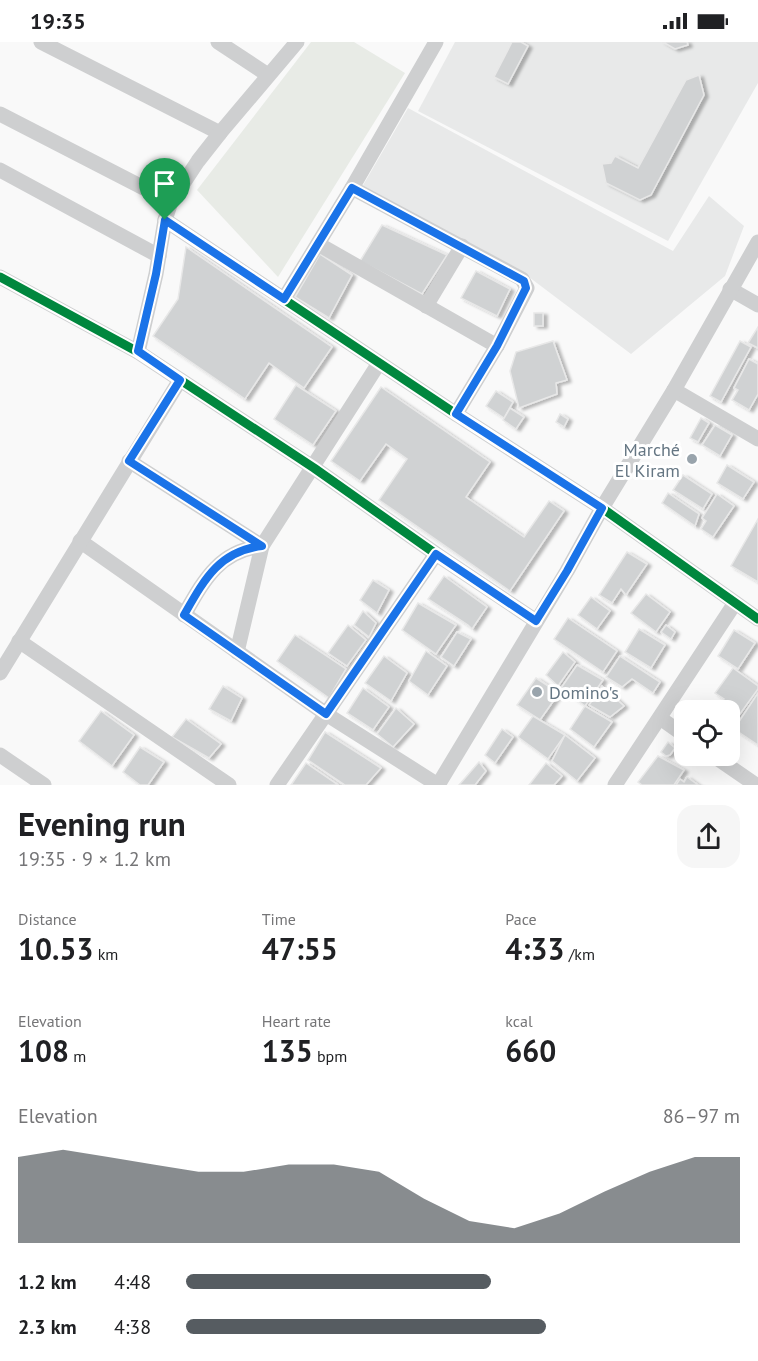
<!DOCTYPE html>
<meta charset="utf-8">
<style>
:root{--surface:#fff;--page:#f6f6f6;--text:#202124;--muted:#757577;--accent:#565c61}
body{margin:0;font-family:"PT Sans",sans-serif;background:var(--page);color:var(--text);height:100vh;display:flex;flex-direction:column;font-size:22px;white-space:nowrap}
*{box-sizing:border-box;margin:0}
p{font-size:20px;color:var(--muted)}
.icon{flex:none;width:33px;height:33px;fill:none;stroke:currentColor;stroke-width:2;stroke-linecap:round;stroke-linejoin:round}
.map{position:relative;height:743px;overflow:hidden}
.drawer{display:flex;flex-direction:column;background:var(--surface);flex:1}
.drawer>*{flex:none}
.controls{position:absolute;left:674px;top:658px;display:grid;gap:12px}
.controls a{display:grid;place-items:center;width:66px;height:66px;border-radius:12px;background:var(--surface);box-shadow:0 6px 24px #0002;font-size:30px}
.pin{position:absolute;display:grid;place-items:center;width:51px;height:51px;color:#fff;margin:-62px -26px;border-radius:50% 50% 50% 0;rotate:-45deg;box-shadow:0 0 6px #0007}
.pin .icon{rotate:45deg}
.round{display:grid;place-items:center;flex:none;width:63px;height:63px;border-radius:18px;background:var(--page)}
.overview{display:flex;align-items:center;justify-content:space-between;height:102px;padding:0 18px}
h1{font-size:33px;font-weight:600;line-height:45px}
.figures{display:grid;grid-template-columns:repeat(3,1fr);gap:9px;height:102px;padding:6px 18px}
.figures div{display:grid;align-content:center}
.figures b{font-size:30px;font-weight:600}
.figures small{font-size:16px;font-weight:400}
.figures p{font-size:16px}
.chart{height:168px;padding:12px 18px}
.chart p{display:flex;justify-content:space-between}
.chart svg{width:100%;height:108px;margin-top:6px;fill:var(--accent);opacity:.7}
ul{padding:0 18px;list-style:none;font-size:20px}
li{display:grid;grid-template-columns:96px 72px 1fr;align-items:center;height:45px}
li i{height:15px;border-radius:8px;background:var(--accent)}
.status{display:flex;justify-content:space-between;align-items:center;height:42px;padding:0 30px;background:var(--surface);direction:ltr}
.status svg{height:16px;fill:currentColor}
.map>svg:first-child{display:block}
</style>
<div class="status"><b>19:35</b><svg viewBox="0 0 49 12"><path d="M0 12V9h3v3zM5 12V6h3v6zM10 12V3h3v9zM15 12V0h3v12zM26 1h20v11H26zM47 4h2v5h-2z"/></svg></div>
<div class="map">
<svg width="758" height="743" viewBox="0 0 758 743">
<defs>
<filter id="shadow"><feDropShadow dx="4" dy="2" stdDeviation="1.5" flood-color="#0004"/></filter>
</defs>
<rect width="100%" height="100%" fill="#f9f9f9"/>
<g fill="#e8e9e9">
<path d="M455,0h303v41l-90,158 -250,-130z"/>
<path d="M408,66l265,143 36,-55 35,30 -19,50 -94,78 -114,-86 -155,-81z"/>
</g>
<path fill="#e8ebe6" d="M311,0h43l51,31 -127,204 -81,-87z"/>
<g fill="#d0d2d3" stroke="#e8e8e8" stroke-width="1.5" filter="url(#shadow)">
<path d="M512,0h9l7,4 -20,38 -14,-7z"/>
<path d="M663,0h24l1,3 -13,4z"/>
<path d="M699,33l5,20 -53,100 -11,5 -34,-17 -4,-19 9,-1 4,-7 23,12 48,-88z"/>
<path d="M382,183l65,30 -25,39 -62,-33z"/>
<path d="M186,205l146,100 -28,41 -35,-25 -24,36 -92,-63 25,-37z"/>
<path d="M320,212l32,21 -23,43 -34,-21z"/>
<path d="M476,229l34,18 -13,27 -36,-18z"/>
<rect x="534" y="271" width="9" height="13"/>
<path d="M758,285v21l-10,-5z"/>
<path d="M553,299l14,39 -11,3 1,11 -38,14 -9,-37 6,-19z"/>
<path d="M740,299l11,6 -30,55 -11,-6z"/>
<path d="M749,317l9,5v30l-9,16 -17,-10 6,-10 -4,-2z"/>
<path d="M296,343l40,26 -23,34 -39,-26z"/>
<path d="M381,345l109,75 -24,35 58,40 25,-36 15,10 -54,80 -131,-91 28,-41 -21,-15 -26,37 -29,-20z"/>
<path d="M496,349l17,11 -9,16 -18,-12z"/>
<path d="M510,366l14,9 -8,12 -13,-9z"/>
<path d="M560,372l8,5 -4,8 -8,-5z"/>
<path d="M701,376l8,5 -11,19 -8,-4z"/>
<path d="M715,383l17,10 -12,21 -18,-11z"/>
<path d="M727,423l27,17 -11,17 -26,-16z"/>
<path d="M683,433l29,19 -9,15 -30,-19z"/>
<path d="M668,451l31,21 -4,12 -33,-23z"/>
<path d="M717,452l17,12 -21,31 -12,-8 5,-8 -4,-3z"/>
<path d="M758,477v63l-27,-16z"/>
<path d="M627,510l20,12 -21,31 -5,-6 -9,14 -13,-8z"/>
<path d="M444,534l43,31 -15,22 -4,-4 -40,-26z"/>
<path d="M373,538l16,10 -12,23 -17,-13z"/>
<path d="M646,552l24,18 -14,20 -25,-19z"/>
<path d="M591,555l19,14 -13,18 -19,-14z"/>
<path d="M418,561l38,22 -20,29 -34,-24z"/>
<path d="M363,569l13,12 -7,14 -15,-12z"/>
<path d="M568,576l49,33 -14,21 -49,-33z"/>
<path d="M348,583l18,15 -19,26 -19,-13z"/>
<path d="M666,583l9,7 -4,7 -10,-7z"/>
<path d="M639,587l26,16 -14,23 -26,-16z"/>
<path d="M734,588l21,13 -17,26 -20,-13z"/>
<path d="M457,590l14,7 -17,27 -13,-9z"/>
<path d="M295,593l51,34 -17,29 -52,-37z"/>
<path d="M426,609l21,15 -19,29 -19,-14z"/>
<path d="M563,610l12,10 -17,24 -12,-11z"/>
<path d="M384,614l23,17 -16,28 -26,-18z"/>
<path d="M620,614l40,26 -7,11 -21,-14 -10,8 -16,-10z"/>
<path d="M577,623l26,15 -18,26 -24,-18z"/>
<path d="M733,626l25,18v3l-29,40v-18h-14l9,-12 -9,-6z"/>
<path d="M536,636l23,15 -19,27 -23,-15z"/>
<path d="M223,644l19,12 -11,23 -22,-12z"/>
<path d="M602,644l22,20 -14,11 -21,-12z"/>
<path d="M363,646l26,19 -16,23 -26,-17z"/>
<path d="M758,651v52l-24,-16z"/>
<path d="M585,664l27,16 -18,25 -24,-18z"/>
<path d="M396,666l18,16 -21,23 -16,-13z"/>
<path d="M101,669l33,24 -22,31 -33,-25z"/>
<path d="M533,674l32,19 -17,24 -30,-22z"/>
<path d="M186,677l35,25 -12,14 -37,-21z"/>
<path d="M502,687l11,8 -18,26 -10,-8z"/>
<path d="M325,690l56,36 -15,17h-21l-37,-25z"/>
<path d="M565,693l30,23 -18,23 -25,-20z"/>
<path d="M668,700l7,6 -5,7 -4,1 -5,-4z"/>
<path d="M140,705l24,15 -16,23h-8l-17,-13z"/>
<path d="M658,714l26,14 -10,15h-32l-4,-3z"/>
<path d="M479,720l7,9 -11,14h-16z"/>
<path d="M306,721l32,22h-47z"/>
<path d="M546,721l16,13 -8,9h-25z"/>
<path d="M687,735l11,8h-22l4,-6 4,3z"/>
</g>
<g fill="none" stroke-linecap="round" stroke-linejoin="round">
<g stroke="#cecfd0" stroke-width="15">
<path d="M41,0l179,91"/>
<path d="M218,0l50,33"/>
<path d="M0,72l171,88"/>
<path d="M0,128l159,86"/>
<path d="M352,146l170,91 5,9 -30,58 -41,68"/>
<path d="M165,178l291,194 146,94 156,111"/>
<path d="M318,202l179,102"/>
<path d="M0,235l138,75 176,116 122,86 100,67"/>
<path d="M730,247l28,16"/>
<path d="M284,257l68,-111 84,-146"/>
<path d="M426,264l36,-60"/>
<path d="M138,310l18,-78 9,-54 6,-18 27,-41 22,-28 77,-91"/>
<path d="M674,348l84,49"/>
<path d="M129,419l133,85"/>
<path d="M80,499l246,173 112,71"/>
<path d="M184,573c20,-35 35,-64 78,-69"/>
<path d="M19,599l210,144"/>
<path d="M237,610l25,-106 117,-183"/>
<path d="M0,631l180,-293"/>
<path d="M660,676l24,17"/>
<path d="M0,713l44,30"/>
<path d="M714,714l42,29"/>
<path d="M277,743l159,-231"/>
<path d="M438,743l129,-214 35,-63 72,-118 84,-148"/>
<path d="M615,743l120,-182"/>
</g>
<defs>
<g id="cycleway">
<path d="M165,178l291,194 146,94 156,111"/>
<path d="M0,235l138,75 176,116 122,86 100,67"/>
</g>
</defs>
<use href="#cycleway" stroke="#fff" stroke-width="13"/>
<use href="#cycleway" stroke="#00873e" stroke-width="9"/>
</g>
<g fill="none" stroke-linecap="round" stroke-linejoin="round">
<defs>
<path id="route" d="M352,146l172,93 2,7 -29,58 -41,68 146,94 -35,63 -31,50 -100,-67 -110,160 -142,-99c20,-35 35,-64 78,-69l-133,-85 51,-81 -42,-29 18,-77 9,-54 119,79z"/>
</defs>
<use href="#route" stroke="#fff" stroke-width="12"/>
<use href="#route" stroke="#1a73e8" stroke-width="8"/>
</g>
<g fill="#99a4ac" stroke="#fff" stroke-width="2">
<circle cx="692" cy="417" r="6"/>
<circle cx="537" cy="650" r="6"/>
</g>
<g text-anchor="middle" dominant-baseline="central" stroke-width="6" stroke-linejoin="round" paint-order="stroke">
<g font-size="18" fill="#657683" stroke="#fff" text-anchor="end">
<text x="680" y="407">Marché<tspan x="680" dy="21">El Kiram</tspan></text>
<text x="549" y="650" text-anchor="start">Domino's</text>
</g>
</g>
</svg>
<div class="controls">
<a><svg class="icon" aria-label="locate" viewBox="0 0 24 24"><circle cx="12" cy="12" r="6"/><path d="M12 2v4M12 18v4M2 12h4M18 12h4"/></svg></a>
</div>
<div class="pin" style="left:165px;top:178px;background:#1e9e55"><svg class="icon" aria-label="arrive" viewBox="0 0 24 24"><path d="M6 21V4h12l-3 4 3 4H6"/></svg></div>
</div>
<section class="drawer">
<div class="overview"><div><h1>Evening run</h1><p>19:35 · 9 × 1.2 km</p></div><a class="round"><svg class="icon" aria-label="share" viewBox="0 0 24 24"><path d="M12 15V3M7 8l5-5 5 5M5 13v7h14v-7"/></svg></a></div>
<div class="figures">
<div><p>Distance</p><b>10.53<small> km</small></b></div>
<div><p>Time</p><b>47:55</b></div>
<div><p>Pace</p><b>4:33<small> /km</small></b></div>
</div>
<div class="figures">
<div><p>Elevation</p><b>108<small> m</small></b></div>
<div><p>Heart rate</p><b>135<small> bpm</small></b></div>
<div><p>kcal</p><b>660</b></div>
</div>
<div class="chart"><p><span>Elevation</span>86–97 m</p>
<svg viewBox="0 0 160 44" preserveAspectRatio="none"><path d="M0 44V9L10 6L20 9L30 12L40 15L50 15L60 12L70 12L80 15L90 26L100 35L110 38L120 32L130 23L140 15L150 9L160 9V44z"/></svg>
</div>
<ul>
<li><b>1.2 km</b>4:48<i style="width:55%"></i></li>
<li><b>2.3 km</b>4:38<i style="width:65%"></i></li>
</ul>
</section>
